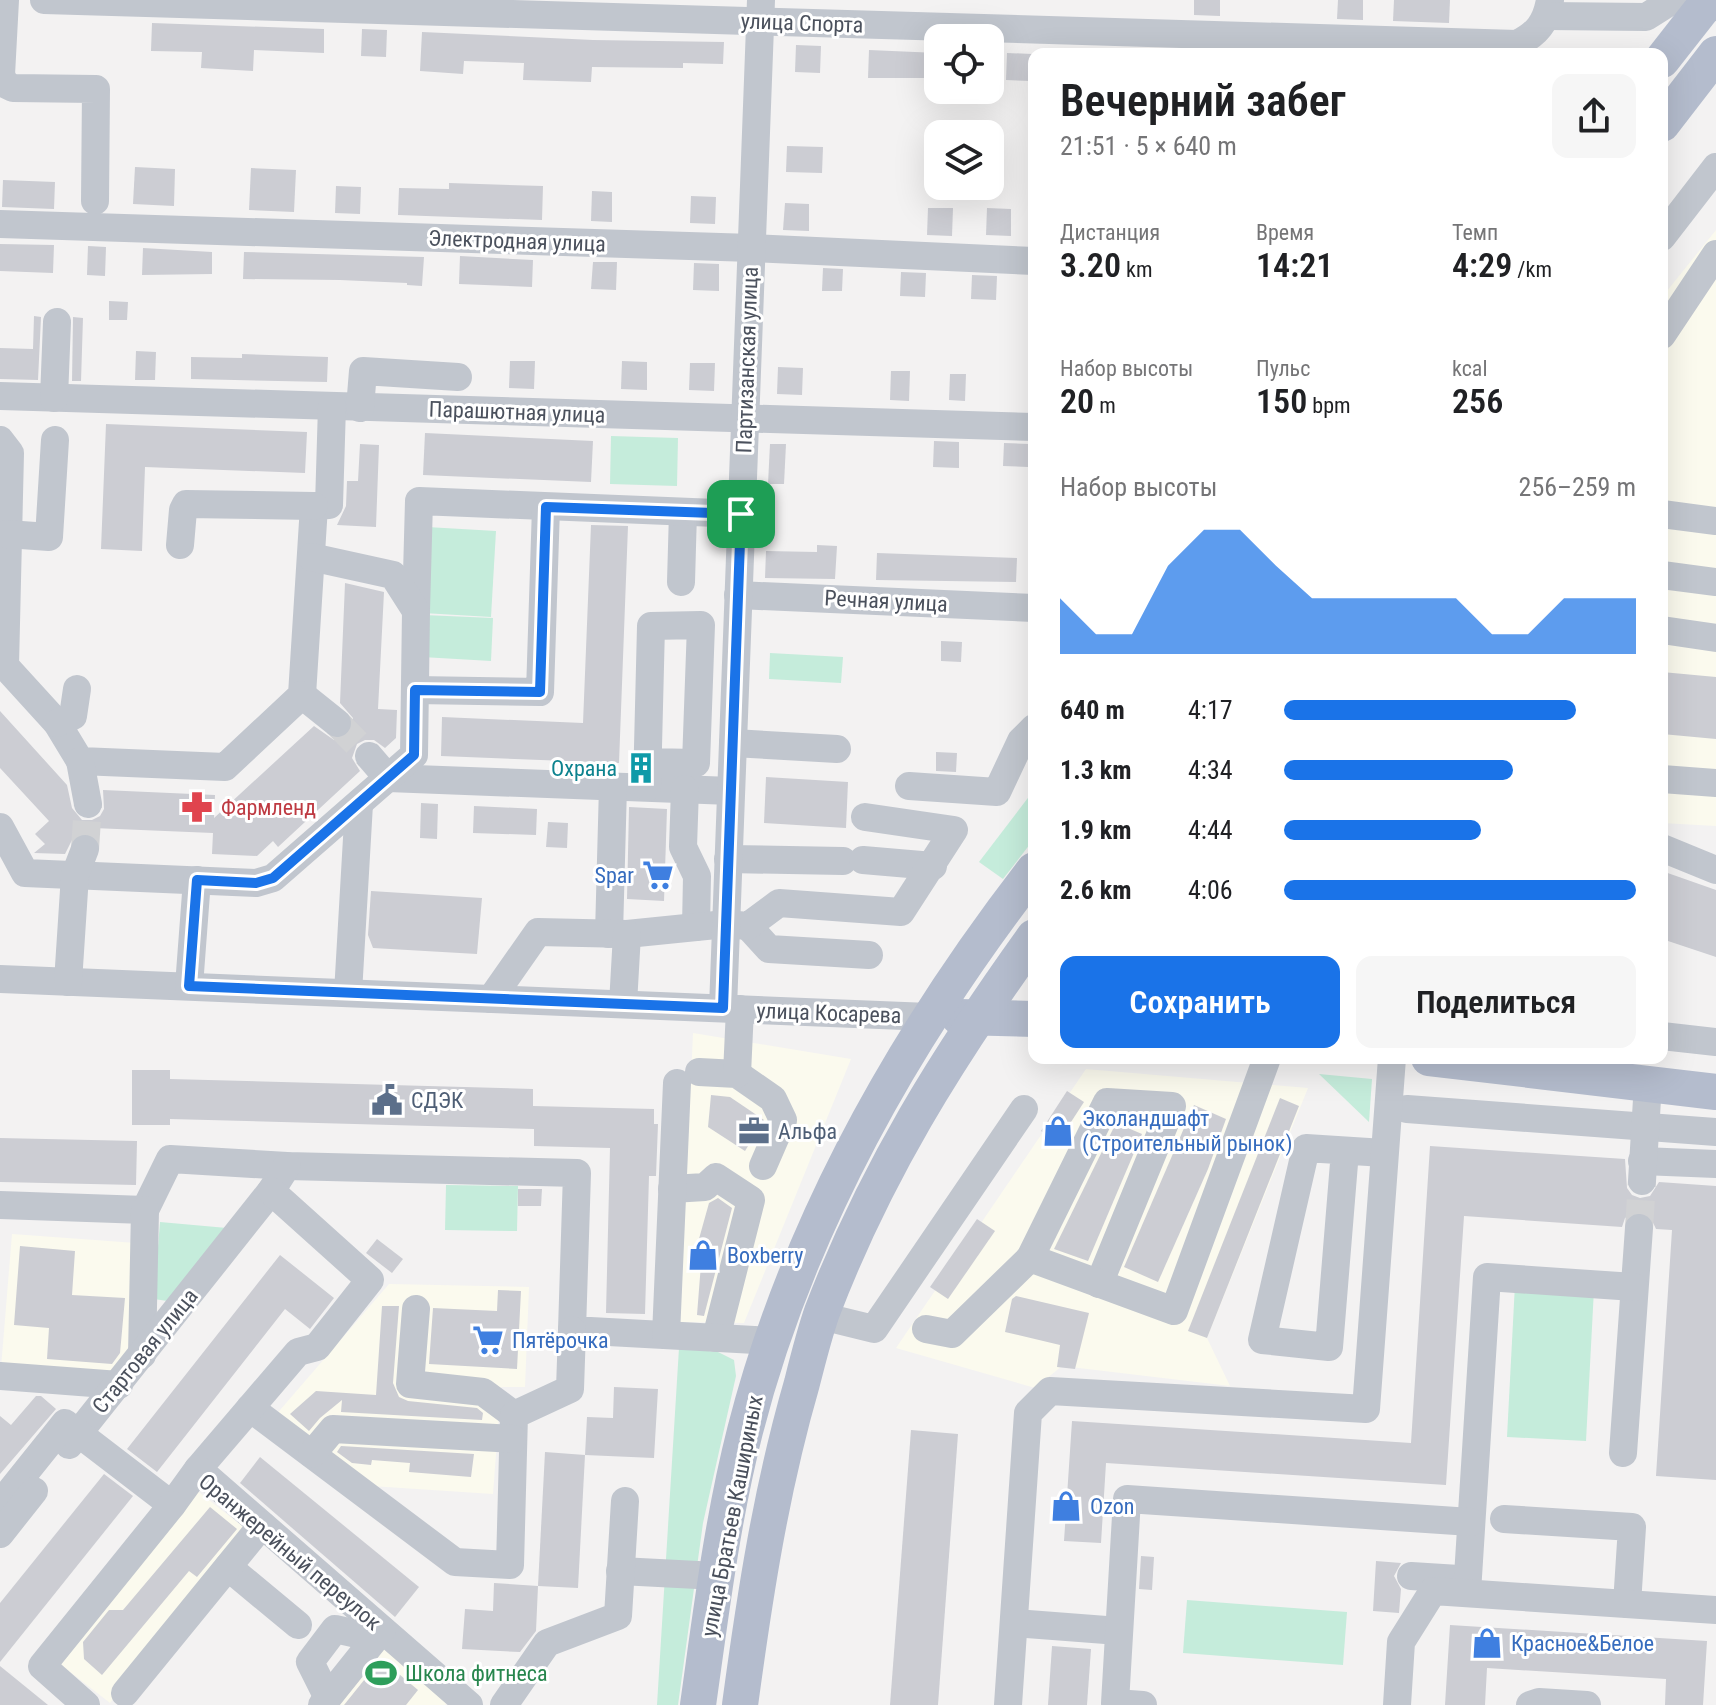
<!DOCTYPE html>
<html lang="ru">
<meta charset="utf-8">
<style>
:root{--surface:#fff;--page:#f6f6f6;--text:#202124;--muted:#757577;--accent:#1a73e8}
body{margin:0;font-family:"Roboto Condensed",sans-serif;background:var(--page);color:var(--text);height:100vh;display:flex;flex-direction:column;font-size:30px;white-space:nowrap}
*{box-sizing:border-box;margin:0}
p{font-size:26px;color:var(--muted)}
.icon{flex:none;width:44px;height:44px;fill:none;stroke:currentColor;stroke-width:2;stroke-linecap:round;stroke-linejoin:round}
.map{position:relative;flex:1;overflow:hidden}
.details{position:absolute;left:1028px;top:48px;width:640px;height:1016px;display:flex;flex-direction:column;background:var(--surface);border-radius:16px;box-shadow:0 8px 32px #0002}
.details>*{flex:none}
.fabs{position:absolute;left:924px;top:24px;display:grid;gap:16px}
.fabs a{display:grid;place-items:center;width:80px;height:80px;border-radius:16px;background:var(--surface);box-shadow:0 8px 32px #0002;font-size:40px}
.pin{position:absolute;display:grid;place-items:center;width:68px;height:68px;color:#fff;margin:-34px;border-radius:16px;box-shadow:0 4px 12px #0006}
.round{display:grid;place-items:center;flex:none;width:84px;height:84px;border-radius:16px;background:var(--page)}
.headline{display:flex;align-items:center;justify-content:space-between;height:136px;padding:0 32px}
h1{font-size:44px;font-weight:600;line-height:60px}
.metrics{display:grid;grid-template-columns:repeat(3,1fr);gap:12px;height:136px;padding:8px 32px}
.metrics div{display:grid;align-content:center}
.metrics b{font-size:34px;font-weight:600}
.metrics small{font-size:22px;font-weight:400}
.metrics p{font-size:22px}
.chart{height:224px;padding:16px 32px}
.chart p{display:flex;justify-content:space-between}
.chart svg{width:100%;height:144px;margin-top:8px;fill:var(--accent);opacity:.7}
.cta{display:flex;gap:16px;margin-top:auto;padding:16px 32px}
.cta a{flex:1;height:92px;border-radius:16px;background:var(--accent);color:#fff;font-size:32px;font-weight:600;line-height:92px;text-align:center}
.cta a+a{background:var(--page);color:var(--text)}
ul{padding:0 32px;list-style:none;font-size:26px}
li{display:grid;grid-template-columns:128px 96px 1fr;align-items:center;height:60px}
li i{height:20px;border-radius:10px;background:var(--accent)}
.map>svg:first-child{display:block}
</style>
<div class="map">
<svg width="1716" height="1705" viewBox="0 0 1716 1705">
<rect width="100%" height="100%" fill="#f3f2f2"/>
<g fill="#fbfaee">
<path d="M1716,230v596l-54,-3v-526z"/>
<path d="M693,1033l158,26 -107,264 -64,-1z"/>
<path d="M1086,1069l222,19 -101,250 23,48 -168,-20 -27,22 -139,-40z"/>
<path d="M12,1234l124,9 -6,112 -15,20 -114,-7z"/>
<path d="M389,1284l140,3 -4,100h-24l-8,107 -122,-8 -97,-69z"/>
<path d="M195,1489l56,44 -141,170 -54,-42z"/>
<path d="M383,1647l64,56 -2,2h-111z"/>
</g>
<g fill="#c5ecdb">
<path d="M611,436l67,2 -1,48 -67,-2z"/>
<path d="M427,527l69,4 -5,86 -68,-4z"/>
<path d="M424,615l69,3 -2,43 -69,-4z"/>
<path d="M770,653l73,4 -2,26 -72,-4z"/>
<path d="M1034,790v49l-31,40 -24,-17z"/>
<path d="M1319,1074l53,5 -3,43z"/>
<path d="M446,1185l72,1 -1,45 -72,-1z"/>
<path d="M160,1222l67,6 -53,74 -20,-3z"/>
<path d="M1515,1284l79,5 -8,152 -79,-4z"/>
<path d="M679,1348l39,4 16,8 2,16 -33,147 -25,182h-21z"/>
<path d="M1187,1600l160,12 -4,53 -160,-12z"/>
</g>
<g fill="#cccdd3">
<path d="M1194,0h26v16l-26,-1z"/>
<path d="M1338,0h25v20l-26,-1z"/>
<path d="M1394,0h56l-1,23 -56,-2z"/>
<path d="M152,23l172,6v24l-70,-3 -1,21 -52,-3 1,-16 -51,-1z"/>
<path d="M362,29l25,1 -1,27 -25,-1z"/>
<path d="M422,32l171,8 131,2 -1,22 -40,-1v5l-91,-1 -1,15 -68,-2 1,-17 -60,-2 -1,13 -43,-3z"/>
<path d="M796,45l25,1 -1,27 -25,-1z"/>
<path d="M869,50l69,3v25h-70z"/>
<path d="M1007,53l25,1 -1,27 -25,-1z"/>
<path d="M787,146l36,1 -1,26 -36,-1z"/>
<path d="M135,167l40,2 -1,37 -41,-2z"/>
<path d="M251,168l45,2 -2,42 -45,-2z"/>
<path d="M3,180l52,2 -1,27 -52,-2z"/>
<path d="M449,183l94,3 -1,34 -144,-5 1,-27 50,1z"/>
<path d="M336,186l25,1 -1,27 -25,-1z"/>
<path d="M592,191l20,1v30l-21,-1z"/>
<path d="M691,196l25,1 -1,27 -25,-1z"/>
<path d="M785,203l24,1v27l-26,-1z"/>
<path d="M928,208h25l-1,28 -25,-1z"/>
<path d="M987,208l24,1v27l-25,-1z"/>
<path d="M0,244l54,1 -1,28 -53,-2z"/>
<path d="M88,246l18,1 -1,29 -18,-1z"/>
<path d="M143,248l69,4v22l-70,1z"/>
<path d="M244,252l180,5 -2,29 -15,-1v-2l-67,-3 -97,-1z"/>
<path d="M460,256l73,4 -1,27 -73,-3z"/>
<path d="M593,262h24l-1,28 -25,-1z"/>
<path d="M694,263l25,1v27l-26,-1z"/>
<path d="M823,268l20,1 -1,22h-20z"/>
<path d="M901,272l25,1 -1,24 -25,-1z"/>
<path d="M972,275l25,1 -1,24 -25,-1z"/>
<path d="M109,301l19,1 -1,18h-18z"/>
<path d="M34,316l7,1 -3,63 -38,-1v-31l33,1z"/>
<path d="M73,317l10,1 -2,63h-9z"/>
<path d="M136,351l20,1 -1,28h-20z"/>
<path d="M242,354l86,3 -1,25 -136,-3v-22l51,1z"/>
<path d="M510,361h25l-1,28 -25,-1z"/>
<path d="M622,361l25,1v28l-26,-1z"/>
<path d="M690,363h25l-1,28 -25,-1z"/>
<path d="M778,367l25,1 -1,27 -25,-1z"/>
<path d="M891,371h19l-1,30 -19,-1z"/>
<path d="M950,374h16l-1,27 -16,-1z"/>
<path d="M106,424l201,8 -2,41 -160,-6 -3,84 -41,-2z"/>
<path d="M425,433l168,8 -2,41 -168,-7z"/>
<path d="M934,441l25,1v26l-26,-1z"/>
<path d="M1004,443l25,1 -1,23 -25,-1z"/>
<path d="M360,444l19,1 -3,82 -39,-2 9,-19 1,-25h11z"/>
<path d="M770,444h16l-2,40h-16z"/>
<path d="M591,525l37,1 -9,237 -178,-7 1,-39 141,6z"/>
<path d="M817,545l20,1 -2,33 -70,-1 1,-27 51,1z"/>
<path d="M877,553l140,5 -1,24 -140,-2z"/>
<path d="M345,583l39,9 -6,117 19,1 -1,28 -11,10 -11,-8h-9l-8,4 -5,14 8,13 -82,76 -5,-6 -16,15 -45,-2 1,-21 -120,-5v6l-10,-2 -9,4 -9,18 -31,-1 11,-9 -10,-10 14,-13 -49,-53v-57l67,74 5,23 10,12h10l8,-4 4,-7 -1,-19 112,5 -1,23 100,-92 20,14 10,-2 7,-5 2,-15 -13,-15z"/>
<path d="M941,641l21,1 -1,20 -20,-1z"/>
<path d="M1662,672l54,5v62l-54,-5z"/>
<path d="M936,752l21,1 -1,19 -20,-1z"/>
<path d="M766,777l82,5 -2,46 -82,-5z"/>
<path d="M421,803l17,1 -1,35 -17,-1z"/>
<path d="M474,806l63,3 -1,26 -63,-2z"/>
<path d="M629,807l38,2 -3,92 -37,-2z"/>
<path d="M548,822l20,1 -1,25 -21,-1z"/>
<path d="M1662,871l54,19v67l-54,-18z"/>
<path d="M371,891l111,7 -5,56 -104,-6 -5,-13z"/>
<path d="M132,1070h38v9l363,10v17l121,3v15h4l-2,52h-7l-4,138 -39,-1 4,-165 -76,-2v-17l-364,-10v6h-38z"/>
<path d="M1067,1091l17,11 -26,40 -17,-11z"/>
<path d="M711,1095l19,2 34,23 -19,31 -37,-24z"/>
<path d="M1280,1098l19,8 -92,232 -19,-7z"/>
<path d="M1194,1105l32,14 -18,50 -50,113 -34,-15z"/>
<path d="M1116,1123l26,11 -54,127 -34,-12z"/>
<path d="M0,1138l137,3 -1,44 -136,-3z"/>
<path d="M1430,1146l195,13 2,29 5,7 8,3 10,-2 9,-14 57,4v294l-60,-4 16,-246 -16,-1 -7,-15 -10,-3 -14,7 -3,9 -158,-11 -18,269 -340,-22 -5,80 -37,-2 8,-120 339,22z"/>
<path d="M518,1189h24l-1,17h-23z"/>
<path d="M718,1198l14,10 -28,108 -7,-1 4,-51h-6l2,-18 12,-43z"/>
<path d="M977,1219l18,12 -47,68 -18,-12z"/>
<path d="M377,1239l26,20 -11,14 -26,-20z"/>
<path d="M20,1246l55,5 -3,44 53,3 -5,55 -8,11 -65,-5 2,-31 -35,-3z"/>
<path d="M280,1255l54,43 -24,31 -25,-20 -128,163 -30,-23z"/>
<path d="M498,1290l23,1 -4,78 -88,-5 4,-56 64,3z"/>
<path d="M1016,1296l73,17 -14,56 -18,-2 3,-22 -55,-13 7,-33z"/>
<path d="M382,1306h17l-6,77 6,14 9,4 69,7 6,5 -1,7 -141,-8 1,-12 -22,18 -11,13 -19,-17 26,-23 60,4z"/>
<path d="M614,1387l44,2 -4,69 -69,-3 2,-38 26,1z"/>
<path d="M36,1396h5l15,13 -56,65v-58l11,9z"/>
<path d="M911,1430l47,4 -20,271h-48z"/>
<path d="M341,1446l133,8 -3,23 -62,-5 1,-9 -38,-3 -1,5 -19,-2 -15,-11z"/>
<path d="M545,1452l40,3 -7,133 -40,-2z"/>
<path d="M260,1457l159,130 -24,30 -155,-134z"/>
<path d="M104,1474l29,22 -133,166v-59z"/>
<path d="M210,1507l27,22 -40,48 -8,-6 -87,104 -18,-16 -1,-17 26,-32h14z"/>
<path d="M1141,1556l13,1 -2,33 -13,-1z"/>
<path d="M1376,1561l25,2 -7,13 7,13 -2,24 -26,-2z"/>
<path d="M494,1583l44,3 -2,45 -16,21 -58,-3 3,-40 28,2z"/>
<path d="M1450,1625l257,16 -4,64h-38l1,-26 -179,-11 -2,37h-40z"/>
<path d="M1052,1646l39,3 -4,56h-39z"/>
<path d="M381,1659l37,31 -12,15h-62z"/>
<path d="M0,1666l48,39h-48z"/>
</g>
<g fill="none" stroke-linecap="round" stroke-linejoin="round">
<g stroke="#d1d2d4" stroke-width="28" stroke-dasharray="28 14" stroke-linecap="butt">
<path d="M337,723l32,33"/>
<path d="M85,849l3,-45"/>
<path d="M1639,1228l3,-47"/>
</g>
<g stroke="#c1c6ce" stroke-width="28">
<path d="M5,0l-4,75 4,9 8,4 83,1 -1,112"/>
<path d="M44,0l1473,44c20,-10 29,-21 33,-44"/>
<path d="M1547,16l99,1 27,-17"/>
<path d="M0,224l752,24 282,13"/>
<path d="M1662,237l54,-70"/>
<path d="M1662,335l54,-81"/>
<path d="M0,396l1034,31"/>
<path d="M54,398l3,-76"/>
<path d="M360,408l3,-37 95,6"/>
<path d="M0,440l10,13 -5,213 52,57 23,38 145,6 77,-72 12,-189 15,-1 3,-99"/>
<path d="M1662,514l54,7"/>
<path d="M7,534l42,3 6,-97"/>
<path d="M180,545l3,-35 3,-6 128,2"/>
<path d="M1662,575l54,7"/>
<path d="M681,582l2,-70"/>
<path d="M738,595l296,13"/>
<path d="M416,611l3,-110 322,13"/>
<path d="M1662,630l54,8"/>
<path d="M415,690l125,2 6,-185"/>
<path d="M302,695l35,28"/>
<path d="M57,723l16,-7 4,-27"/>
<path d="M733,743l104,6"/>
<path d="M369,756l19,22 343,13"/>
<path d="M80,761l8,43"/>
<path d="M1662,779l54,4"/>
<path d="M909,786l88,6 24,-51 13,-13"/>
<path d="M647,787l4,-161 50,-1 -5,138 -49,-1"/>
<path d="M685,789l-2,58 14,29 -1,51"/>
<path d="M0,827l25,46 231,10 17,-5 141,-123 2,-144 -23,-36 -82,-18"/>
<path d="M1662,848l54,22"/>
<path d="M728,859l115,2"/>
<path d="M863,860l70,6"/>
<path d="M748,926l21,23 100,6"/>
<path d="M609,934l4,-148"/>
<path d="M0,979l929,38"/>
<path d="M68,982l7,-107 10,-26"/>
<path d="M189,986l8,-106"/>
<path d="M348,993l11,-189"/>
<path d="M491,999l47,-67 89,2 99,-10 22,2 31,-23 122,9 53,-82 -89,-13"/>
<path d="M623,1004l4,-70"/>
<path d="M723,1008l38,-1008"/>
<path d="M1662,1036l54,6"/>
<path d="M699,1072l38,2 36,25 10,21 -20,46"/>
<path d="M737,1074l3,-65"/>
<path d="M1407,1109l309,23"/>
<path d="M1345,1151l-16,196 -67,-7 44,-192 78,5"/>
<path d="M1642,1161l74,3"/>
<path d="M1642,1181l6,-98"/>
<path d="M672,1189l33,-2 11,-10 35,23 -35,138"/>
<path d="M0,1205l145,5 25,-51 117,7 290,7 -5,157 200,11"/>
<path d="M1030,1258l77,-156 65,4 -73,178"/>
<path d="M416,1309l-6,75 73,8 31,23"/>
<path d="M821,1316l53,13 150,-220"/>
<path d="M926,1329l26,5 78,-76 144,53 93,-253"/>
<path d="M666,1335l11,-252"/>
<path d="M142,1355l3,-145"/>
<path d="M0,1376l119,9"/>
<path d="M250,1408l205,154 55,3 4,-150 56,-26 2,-59"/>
<path d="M69,1445l202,-254 16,-25"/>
<path d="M1623,1453l16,-225"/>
<path d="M312,1454l21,-25 180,10"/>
<path d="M198,1469l100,-117 19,-5 53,-67 -99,-89"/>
<path d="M0,1504l65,-81 107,82 26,-36 271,236"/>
<path d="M1504,1519l128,8 -5,77"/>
<path d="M0,1534l34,-43"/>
<path d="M228,1567l70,58"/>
<path d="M620,1571l97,5"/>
<path d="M1411,1576l48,3"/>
<path d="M1467,1592l20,-315 147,10"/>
<path d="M1014,1623l105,8"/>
<path d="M125,1693l137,-168"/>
<path d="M327,1696l-17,-34 25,-33 40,9"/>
<path d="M86,1705l-44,-39 130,-161"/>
<path d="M322,1705l60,-75"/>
<path d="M504,1705l43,-62 71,-27 7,-115"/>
<path d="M1008,1705l20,-292 22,-22 316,18 26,-351"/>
<path d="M1143,1705l-28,-2 12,-204 344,23"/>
<path d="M1397,1705l4,-63 32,-51 283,19"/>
<path d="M1530,1705l9,-3 48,3"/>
</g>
<g stroke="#b4bccd" stroke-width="36">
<path d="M1662,60l47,-60"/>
<path d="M1662,124l54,-70"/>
<path d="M959,1017l75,2"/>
<path d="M1429,1058l287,34"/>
<path d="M698,1705c13,-92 24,-184 47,-274 53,-207 159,-393 289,-561"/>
<path d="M740,1705c15,-111 31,-215 62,-322 6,-24 12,-48 20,-71 53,-139 125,-254 212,-375"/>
</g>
</g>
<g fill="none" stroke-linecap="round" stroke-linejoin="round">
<defs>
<path id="route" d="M546,507l195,7 -18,494 -534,-22 8,-106 59,3 17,-5 141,-123 1,-65 125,2z"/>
</defs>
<use href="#route" stroke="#fff" stroke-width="16"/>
<use href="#route" stroke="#1a73e8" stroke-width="10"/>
</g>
<defs>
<symbol id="building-bare" viewBox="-9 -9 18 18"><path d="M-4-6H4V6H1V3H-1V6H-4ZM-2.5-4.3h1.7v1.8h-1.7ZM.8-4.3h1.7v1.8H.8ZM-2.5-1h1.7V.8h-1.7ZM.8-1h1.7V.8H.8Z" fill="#0f9aa8" stroke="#fff" stroke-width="2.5" paint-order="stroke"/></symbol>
<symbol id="pharmacy-bare" viewBox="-9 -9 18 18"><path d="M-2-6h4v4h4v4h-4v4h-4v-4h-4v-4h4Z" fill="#e0444e" stroke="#fff" stroke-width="2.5" paint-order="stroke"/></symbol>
<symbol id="supermarket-bare" viewBox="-9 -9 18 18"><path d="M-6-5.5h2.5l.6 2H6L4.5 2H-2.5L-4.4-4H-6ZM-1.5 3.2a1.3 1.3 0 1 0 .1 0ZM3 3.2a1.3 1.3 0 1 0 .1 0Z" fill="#3f7fe0" stroke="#fff" stroke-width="2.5" paint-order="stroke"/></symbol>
<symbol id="civic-bare" viewBox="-9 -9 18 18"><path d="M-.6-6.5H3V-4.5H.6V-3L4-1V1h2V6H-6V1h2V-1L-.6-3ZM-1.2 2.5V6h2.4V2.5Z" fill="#5c6f8a" stroke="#fff" stroke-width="2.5" paint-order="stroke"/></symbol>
<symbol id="office-bare" viewBox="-9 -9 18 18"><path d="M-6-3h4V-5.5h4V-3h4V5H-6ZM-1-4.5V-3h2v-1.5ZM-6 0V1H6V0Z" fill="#5c6f8a" stroke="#fff" stroke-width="2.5" paint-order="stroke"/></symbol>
<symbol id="shop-bare" viewBox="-9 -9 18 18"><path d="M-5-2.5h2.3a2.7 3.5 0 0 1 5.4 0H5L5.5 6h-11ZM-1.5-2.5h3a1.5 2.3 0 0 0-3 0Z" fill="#3f7fe0" stroke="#fff" stroke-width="2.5" paint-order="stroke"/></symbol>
<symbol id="stadium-bare" viewBox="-9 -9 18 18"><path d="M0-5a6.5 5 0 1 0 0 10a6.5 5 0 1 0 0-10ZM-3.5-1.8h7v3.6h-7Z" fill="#2e9e5b" stroke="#fff" stroke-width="2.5" paint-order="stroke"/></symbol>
</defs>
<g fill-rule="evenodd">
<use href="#building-bare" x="619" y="746" width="44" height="44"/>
<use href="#pharmacy-bare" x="175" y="785" width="44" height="44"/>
<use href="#supermarket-bare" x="636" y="853" width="44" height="44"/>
<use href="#civic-bare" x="365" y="1078" width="44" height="44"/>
<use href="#office-bare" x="732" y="1109" width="44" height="44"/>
<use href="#shop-bare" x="1036" y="1109" width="44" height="44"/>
<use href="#shop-bare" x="681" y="1233" width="44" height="44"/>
<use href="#supermarket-bare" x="466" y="1318" width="44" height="44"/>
<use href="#shop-bare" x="1044" y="1484" width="44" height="44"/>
<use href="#shop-bare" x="1465" y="1621" width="44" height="44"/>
<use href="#stadium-bare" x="359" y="1651" width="44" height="44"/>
</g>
<g text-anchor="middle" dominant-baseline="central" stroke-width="6" stroke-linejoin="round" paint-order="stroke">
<g font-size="22" fill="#4b515d" stroke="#fff">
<text transform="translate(802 23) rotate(2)">улица Спорта</text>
<text transform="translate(517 241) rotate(2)">Электродная улица</text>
<text transform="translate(747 360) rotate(-88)">Партизанская улица</text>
<text transform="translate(517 412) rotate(2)">Парашютная улица</text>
<text transform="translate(886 601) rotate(3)">Речная улица</text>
<text transform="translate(829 1013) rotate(2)">улица Косарева</text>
<text transform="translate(145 1351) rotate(-51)">Стартовая улица</text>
<text transform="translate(732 1516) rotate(-79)">улица Братьев Кашириных</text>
<text transform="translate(290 1552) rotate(40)">Оранжерейный переулок</text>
</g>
<g font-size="22" fill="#0d838f" stroke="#fff" text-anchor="end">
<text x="617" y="768">Охрана</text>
</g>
<g font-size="22" fill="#be3a42" stroke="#fff" text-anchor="start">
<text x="221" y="807">Фармленд</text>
</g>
<g font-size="22" fill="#366cbe" stroke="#fff" text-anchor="start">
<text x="634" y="875" text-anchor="end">Spar</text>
<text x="1082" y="1118">Эколандшафт<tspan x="1082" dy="25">(Строительный рынок)</tspan></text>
<text x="727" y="1255">Boxberry</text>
<text x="512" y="1340">Пятёрочка</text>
<text x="1090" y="1506">Ozon</text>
<text x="1511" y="1643">Красное&amp;Белое</text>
</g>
<g font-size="22" fill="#4e5e75" stroke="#fff" text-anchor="start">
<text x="411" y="1100">СДЭК</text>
<text x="778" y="1131">Альфа</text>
</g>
<g font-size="22" fill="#27864d" stroke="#fff" text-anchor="start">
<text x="405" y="1673">Школа фитнеса</text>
</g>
</g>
</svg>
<div class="fabs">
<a><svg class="icon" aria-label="locate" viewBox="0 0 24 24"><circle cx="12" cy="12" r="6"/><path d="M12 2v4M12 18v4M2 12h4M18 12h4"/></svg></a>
<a><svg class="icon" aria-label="layers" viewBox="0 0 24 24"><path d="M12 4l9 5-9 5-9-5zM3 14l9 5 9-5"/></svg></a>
</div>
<div class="pin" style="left:741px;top:514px;background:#1e9e55"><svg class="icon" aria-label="arrive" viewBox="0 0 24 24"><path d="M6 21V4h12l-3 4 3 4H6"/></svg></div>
<section class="details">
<div class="headline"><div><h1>Вечерний забег</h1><p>21:51 · 5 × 640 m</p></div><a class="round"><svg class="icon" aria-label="share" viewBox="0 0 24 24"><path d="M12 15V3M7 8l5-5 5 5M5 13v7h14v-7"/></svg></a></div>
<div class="metrics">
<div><p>Дистанция</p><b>3.20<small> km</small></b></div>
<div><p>Время</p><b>14:21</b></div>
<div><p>Темп</p><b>4:29<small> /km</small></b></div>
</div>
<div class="metrics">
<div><p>Набор высоты</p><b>20<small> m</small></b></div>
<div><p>Пульс</p><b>150<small> bpm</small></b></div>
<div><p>kcal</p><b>256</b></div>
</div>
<div class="chart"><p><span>Набор высоты</span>256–259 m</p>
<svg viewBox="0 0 160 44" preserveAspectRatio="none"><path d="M0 44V27L10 38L20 38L30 17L40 6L50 6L60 17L70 27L80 27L90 27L100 27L110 27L120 38L130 38L140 27L150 27L160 27V44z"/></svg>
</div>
<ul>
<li><b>640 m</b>4:17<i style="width:83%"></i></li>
<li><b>1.3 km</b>4:34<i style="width:65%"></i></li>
<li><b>1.9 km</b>4:44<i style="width:56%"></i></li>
<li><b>2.6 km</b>4:06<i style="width:100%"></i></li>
</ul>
<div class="cta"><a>Сохранить</a><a>Поделиться</a></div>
</section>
</div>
